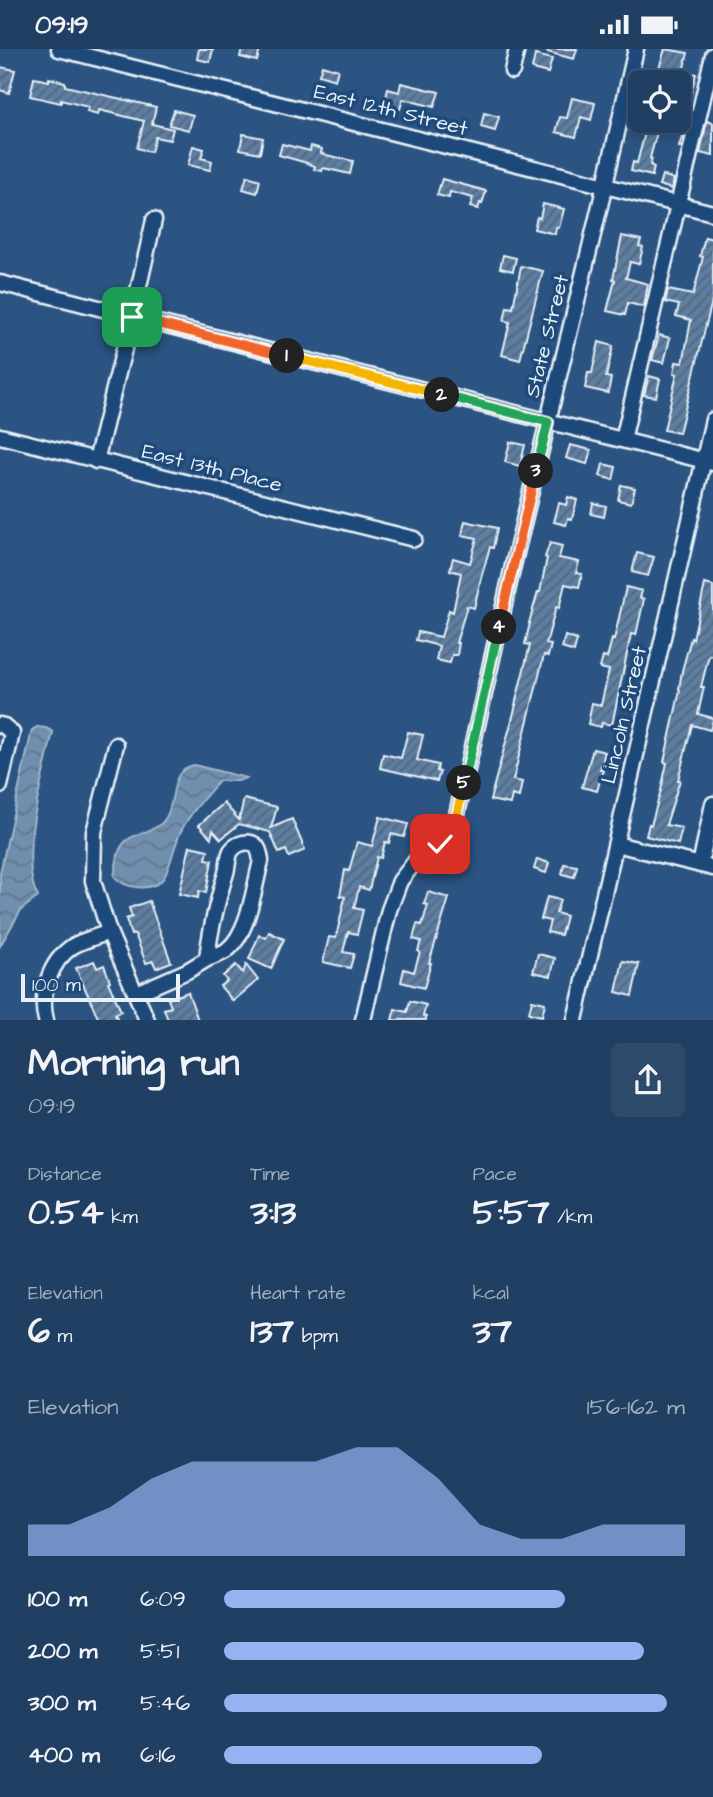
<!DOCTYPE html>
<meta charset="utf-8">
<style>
:root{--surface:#203f62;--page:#2d4a6b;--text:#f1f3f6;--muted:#a2afbe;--line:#3d5877;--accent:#95b2f1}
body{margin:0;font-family:"Architects Daughter",sans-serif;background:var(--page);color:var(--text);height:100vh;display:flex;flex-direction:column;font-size:26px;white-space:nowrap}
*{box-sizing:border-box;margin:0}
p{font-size:23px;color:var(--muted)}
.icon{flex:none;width:38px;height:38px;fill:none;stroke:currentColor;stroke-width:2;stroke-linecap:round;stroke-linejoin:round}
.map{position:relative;height:971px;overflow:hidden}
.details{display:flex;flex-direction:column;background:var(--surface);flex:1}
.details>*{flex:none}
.controls{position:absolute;left:628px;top:21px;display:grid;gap:14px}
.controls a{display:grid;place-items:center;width:63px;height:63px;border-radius:10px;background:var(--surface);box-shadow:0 4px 10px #0003,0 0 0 2px var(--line);font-size:35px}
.scale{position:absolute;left:21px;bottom:18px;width:159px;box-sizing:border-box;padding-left:7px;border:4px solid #e8f1f8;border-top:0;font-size:19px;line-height:24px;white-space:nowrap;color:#e8f1f8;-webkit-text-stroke:5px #1f4a7a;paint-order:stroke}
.pin{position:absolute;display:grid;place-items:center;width:60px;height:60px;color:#fff;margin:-30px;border-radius:14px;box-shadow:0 4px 10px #0006}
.km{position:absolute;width:35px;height:35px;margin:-18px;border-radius:50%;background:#222;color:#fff;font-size:19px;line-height:35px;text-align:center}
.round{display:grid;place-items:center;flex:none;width:74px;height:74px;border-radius:10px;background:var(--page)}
.head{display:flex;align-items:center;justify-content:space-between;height:119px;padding:0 28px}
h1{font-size:38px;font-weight:800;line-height:52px}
.figures{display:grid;grid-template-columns:repeat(3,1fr);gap:10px;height:119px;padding:7px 28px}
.figures div{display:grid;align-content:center}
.figures b{font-size:35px;font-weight:800}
.figures small{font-size:19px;font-weight:400}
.figures p{font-size:19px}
.chart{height:196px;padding:14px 28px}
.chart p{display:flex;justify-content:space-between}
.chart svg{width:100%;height:126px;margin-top:7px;fill:var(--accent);opacity:.7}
ul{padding:0 28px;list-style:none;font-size:23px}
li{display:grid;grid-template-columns:112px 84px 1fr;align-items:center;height:52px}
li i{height:18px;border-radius:9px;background:var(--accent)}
.status{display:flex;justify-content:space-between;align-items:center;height:49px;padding:0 35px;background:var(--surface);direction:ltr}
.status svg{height:19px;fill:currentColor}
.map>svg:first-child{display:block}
</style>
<div class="status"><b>09:19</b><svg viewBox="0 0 49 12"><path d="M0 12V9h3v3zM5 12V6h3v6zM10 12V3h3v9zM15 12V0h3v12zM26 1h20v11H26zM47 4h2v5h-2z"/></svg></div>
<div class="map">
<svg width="713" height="971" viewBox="0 0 713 971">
<defs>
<pattern id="water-waves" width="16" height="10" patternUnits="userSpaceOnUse" patternTransform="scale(1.75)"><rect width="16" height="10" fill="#708ead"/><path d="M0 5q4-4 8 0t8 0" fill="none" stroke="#61768a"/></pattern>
<pattern id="building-hatch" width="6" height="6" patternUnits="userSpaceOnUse" patternTransform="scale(1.75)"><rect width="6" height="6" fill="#5d7da1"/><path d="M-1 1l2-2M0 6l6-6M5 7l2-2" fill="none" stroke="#53657a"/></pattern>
</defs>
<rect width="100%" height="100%" fill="#2b5482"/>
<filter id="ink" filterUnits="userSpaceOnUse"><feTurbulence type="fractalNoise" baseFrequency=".0143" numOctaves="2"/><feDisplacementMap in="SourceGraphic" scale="14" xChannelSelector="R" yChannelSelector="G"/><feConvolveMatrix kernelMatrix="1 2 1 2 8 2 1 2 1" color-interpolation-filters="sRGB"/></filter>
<g filter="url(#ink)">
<g fill="url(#water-waves)" stroke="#a0b6cb" stroke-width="2">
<path d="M37,678l9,1 7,4c-9,42 -36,127 -15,165l-17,13 -21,36v-73l32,-143z"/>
<path d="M194,716l52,13 -8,3h-19c-14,16 -29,32 -39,52 -5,11 -11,38 -17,46 -12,13 -39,10 -49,-3 2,-9 3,-20 6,-27 9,-19 35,-14 45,-30 12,-16 3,-50 29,-54z"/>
</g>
<g fill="url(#building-hatch)" stroke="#e8f1f8" stroke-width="2">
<path d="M199,0h14l-3,13 -13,-3z"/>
<path d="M242,0h18l-3,12 -17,-4z"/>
<path d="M547,0h30l-3,10 -27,-7z"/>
<path d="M665,0l23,4 -5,18 13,3 -8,31 -9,-2v-30l-20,-5z"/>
<path d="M535,6l17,4 -4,14 -16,-4z"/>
<path d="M322,16l16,5 -3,10 -16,-5z"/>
<path d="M0,18l15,3 -6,23 -9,-3z"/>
<path d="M34,29l15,3v-3l16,4v4l91,21 -4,17 21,5 -3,11 -15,-3 -4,15 -14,-4 7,-27 -45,-11 -1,5 -11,-3 1,-5 -27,-7v3l-31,-7z"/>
<path d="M401,34l38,9 -5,15 -31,-8 -3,10 -16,-4 4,-16 11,3z"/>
<path d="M572,49l23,5 -4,17 -10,-3 -5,20 -20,-5 4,-15 7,1z"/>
<path d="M174,61l19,5 -4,15 -20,-5z"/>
<path d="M484,64l15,4 -4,14 -14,-4z"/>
<path d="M683,65l6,2 -7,31h-3l5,-18 -4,-1z"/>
<path d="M707,72l6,2v33l-13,-3z"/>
<path d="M646,80l11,3 -7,26 2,1 -2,6 4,2 -2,9 -21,-5 2,-9 4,1z"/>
<path d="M243,85l20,4 -3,15 -20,-4z"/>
<path d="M282,95l28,7 1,-5 11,3 -1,4 5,2 27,6 -3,13 -27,-6 -1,3 -8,-2 1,-3 -8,-3 -28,-8z"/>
<path d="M193,97l11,3 -3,9 11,3 -2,9 -22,-5z"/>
<path d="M662,126l12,4 -2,10 -13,-4z"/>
<path d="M247,127l13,4 -3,13 -14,-4z"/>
<path d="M442,130l44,12 -4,13 -2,-1 -2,6 -8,-2 3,-9 -23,-6 -1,6 -12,-3z"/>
<path d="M543,155l21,5 -5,19 -3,-1 -1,7 -21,-5 3,-12 3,1z"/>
<path d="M622,187l19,4 -2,6 4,1 -4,17 -9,-2 -4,16 22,6 -4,23 -16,-4 -3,12 -18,-4 8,-31 -2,-1z"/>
<path d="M705,188l8,2v58l-34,136 -15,-3 13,-56 -3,-1 2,-11 7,1 8,-43 -15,-4 3,-11 -14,-3 3,-12 25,5 10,-38 -3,-1z"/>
<path d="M503,206l13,3 -3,13 -13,-3z"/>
<path d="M521,217l22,5 -23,89 -18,-5 8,-33 -6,-1 3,-14 6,1z"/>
<path d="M659,286l11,3 -6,25 -12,-3z"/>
<path d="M599,293l14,4 -7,31 5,1 -3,15 -23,-5 3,-15h4z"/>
<path d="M649,327l11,3 -4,18 -12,-2z"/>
<path d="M510,393l15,3 -5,21 -15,-4z"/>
<path d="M570,396l21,5 -4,14 -21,-6z"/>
<path d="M603,415l13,3 -3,13 -13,-4z"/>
<path d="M621,436l14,3 -4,15 -13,-3z"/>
<path d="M568,448l9,3 -5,19 -4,-1 -2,7 -12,-3 5,-19 7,2z"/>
<path d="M593,454l13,3 -2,11 -13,-3z"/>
<path d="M465,472l32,7 -4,20 -3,-1 -9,31 -7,30 -7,-2 -11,37h3l-2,12h-5l-2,8 -14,-3 3,-14 -23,-6 2,-8 23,5 8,-27 4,2 8,-39 -11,-3 3,-12 17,5 7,-25 -15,-3z"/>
<path d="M550,494l12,3 -3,12 20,4 -3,11 6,1 -3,13 -14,-3 -6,24 -3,-1 -10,37 5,1 -3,11 -4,-1 -31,125 9,2 -3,15 -7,-2 -2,9 -20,-4 26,-95h-1l15,-60 -5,-1 5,-21h-1l9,-31h2l7,-34 -2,-1z"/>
<path d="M637,504l17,4 -6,19 -16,-4z"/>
<path d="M705,535l8,2v70l-4,-1 -8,32h3l-6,27 15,4v2l-3,10 -18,-5 -14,55h2l-14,45 16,3 -4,16 -32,-8 3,-12 2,1 10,-35 6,-27 -3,-1 16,-72 -1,-1 3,-18 9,-33 2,1z"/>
<path d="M626,538l16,4 -2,7 4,1 -8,36 -5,-1 -19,91 -10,-2 -1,4 -13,-3 4,-21 9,2 8,-35 -9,-2 3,-11 4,1 5,-19 2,1z"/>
<path d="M565,587l12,4 -3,12 -12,-4z"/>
<path d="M408,683l15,3 -6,25 21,5 -1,6 3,1 -3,9 -57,-13 3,-14 18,4z"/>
<path d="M593,700l12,3 -5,18h3l-6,21 -15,-4z"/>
<path d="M244,750l33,8 -6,21 21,-9 13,31 -16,7 -3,-7 -7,3 -9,-21 -31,-8 -18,15 -8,-9 -2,8 -12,-13 25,-22 15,17z"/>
<path d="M380,768l28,7 -4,13 -13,-3 -2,9 -4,-1 -4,16 -4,-1 -8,33 -10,-3 -5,21 9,2 -6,24 -9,-2 -5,20 11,2 -4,14 -27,-6 6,-25 7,1 9,-41 -5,-1 5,-26 4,1 8,-29 15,4z"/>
<path d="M190,797l18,4 -2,9 6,1 -6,33 -7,-2 -1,7 -19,-4z"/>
<path d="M537,810l12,4 -3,10 -12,-4z"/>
<path d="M564,815l13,2 -3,11 -12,-3z"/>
<path d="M428,843l21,6 -20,65h2l-7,25 -23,-6 3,-13 10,3 6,-20 -2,-1 3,-10 -8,-2 4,-15 5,1 6,-20 -4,-1z"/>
<path d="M547,848l13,3 -4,13 10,3 -5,19 -14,-3 3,-11 -9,-2z"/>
<path d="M149,852l22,61 -15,6 -3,-7 -7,2 -11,-29 -4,1 -5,-16 6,-2 -3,-9z"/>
<path d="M269,883l15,7 -13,30 -22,-10 10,-24 7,3z"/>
<path d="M538,905l17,4 -4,18 -18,-4z"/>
<path d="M94,912l3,7 7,-3 6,16 -2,1 13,29 -6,3 3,6h-19l-23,-52z"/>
<path d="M623,912l16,3 -7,32 -16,-4z"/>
<path d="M236,916l7,8 3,-8 12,15 -25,21 -13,-15 7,-5 -4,-5z"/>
<path d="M188,943l10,28h-30l-4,-11 7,-2 -3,-8z"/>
<path d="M532,951l13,3 -3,13 -13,-3z"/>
<path d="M410,952l16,4 -3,11 3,1v3h-34l3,-11 12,3z"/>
</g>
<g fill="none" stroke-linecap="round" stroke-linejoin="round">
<defs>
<g id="minor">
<path d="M59,0l654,164"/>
<path d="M512,22l5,-22"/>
<path d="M0,234l713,180"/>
<path d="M0,387l414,103"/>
<path d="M623,391l90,-385"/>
<path d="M96,412l36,-144 22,-97"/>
<path d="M0,676l4,1 8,7 -12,53"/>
<path d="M116,696l-22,87 -1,49 16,51 38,88"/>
<path d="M616,795l97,24"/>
<path d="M700,816l13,-61"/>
<path d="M137,944l50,-22 20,-12c3,-30 10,-57 19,-86 2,-7 2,-17 5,-22 4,-6 13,-10 20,-8 8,2 9,11 10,18 -7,26 -12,72 -34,89 -5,4 -13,6 -20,9"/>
<path d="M46,971c-7,-25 4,-59 27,-74 10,-6 24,-9 36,-14"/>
<path d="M363,971l26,-110 11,-29 18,-23 22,-14 17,-30 55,-244 93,-385 31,-136"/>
<path d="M575,971l138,-600"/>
</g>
</defs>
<use href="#minor" stroke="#e8f1f8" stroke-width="19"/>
<use href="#minor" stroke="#1f4a7a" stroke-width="14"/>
</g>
</g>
<g fill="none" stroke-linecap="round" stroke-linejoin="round" filter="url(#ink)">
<defs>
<path id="split-1" d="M132,268l155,39"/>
<path id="split-2" d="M287,307l155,39"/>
<path id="split-3" d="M442,346l106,27 -12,49"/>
<path id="split-4" d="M499,578l37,-156"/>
<path id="split-5" d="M464,734l35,-156"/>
<path id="split-6" d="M440,795l17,-30 7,-31"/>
</defs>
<use href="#split-1" stroke="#fff" stroke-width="14"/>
<use href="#split-2" stroke="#fff" stroke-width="14"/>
<use href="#split-3" stroke="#fff" stroke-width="14"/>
<use href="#split-4" stroke="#fff" stroke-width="14"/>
<use href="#split-5" stroke="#fff" stroke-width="14"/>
<use href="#split-6" stroke="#fff" stroke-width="14"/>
<use href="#split-1" stroke="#f0652b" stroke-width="9"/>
<use href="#split-2" stroke="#f5b400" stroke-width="9"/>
<use href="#split-3" stroke="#22a559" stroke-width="9"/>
<use href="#split-4" stroke="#f0652b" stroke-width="9"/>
<use href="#split-5" stroke="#22a559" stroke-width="9"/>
<use href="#split-6" stroke="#f5b400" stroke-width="9"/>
</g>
<g text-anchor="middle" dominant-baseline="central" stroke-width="7" stroke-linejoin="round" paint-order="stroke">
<g font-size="21" fill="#e8f1f8" stroke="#1f4a7a">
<text transform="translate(391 61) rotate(14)">East 12th Street</text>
<text transform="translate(547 287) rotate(-76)">State Street</text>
<text transform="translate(212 419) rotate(14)">East 13th Place</text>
<text transform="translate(624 666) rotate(-77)">Lincoln Street</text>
</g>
</g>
</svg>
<div class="controls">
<a><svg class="icon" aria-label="locate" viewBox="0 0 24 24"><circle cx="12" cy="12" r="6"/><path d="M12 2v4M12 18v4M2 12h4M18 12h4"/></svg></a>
</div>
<div class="scale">100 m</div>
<div class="pin" style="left:132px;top:268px;background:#1e9e55"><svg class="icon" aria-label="arrive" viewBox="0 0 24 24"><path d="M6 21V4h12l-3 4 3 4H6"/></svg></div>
<div class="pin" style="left:440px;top:795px;background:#d93025"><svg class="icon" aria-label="check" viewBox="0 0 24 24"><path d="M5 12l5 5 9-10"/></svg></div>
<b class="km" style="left:287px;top:307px">1</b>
<b class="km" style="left:442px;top:346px">2</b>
<b class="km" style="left:536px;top:422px">3</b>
<b class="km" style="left:499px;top:578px">4</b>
<b class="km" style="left:464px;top:734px">5</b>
</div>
<section class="details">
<div class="head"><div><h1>Morning run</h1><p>09:19</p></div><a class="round"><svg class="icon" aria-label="share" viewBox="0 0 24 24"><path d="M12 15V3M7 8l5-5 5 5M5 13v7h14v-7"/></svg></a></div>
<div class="figures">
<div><p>Distance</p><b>0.54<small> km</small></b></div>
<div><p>Time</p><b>3:13</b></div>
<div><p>Pace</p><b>5:57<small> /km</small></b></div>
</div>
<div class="figures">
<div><p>Elevation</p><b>6<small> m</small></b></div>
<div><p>Heart rate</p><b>137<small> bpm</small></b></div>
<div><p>kcal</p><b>37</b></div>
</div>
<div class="chart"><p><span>Elevation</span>156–162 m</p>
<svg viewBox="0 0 160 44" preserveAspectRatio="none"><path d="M0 44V33L10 33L20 27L30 17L40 11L50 11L60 11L70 11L80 6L90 6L100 17L110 33L120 38L130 38L140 33L150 33L160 33V44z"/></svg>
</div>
<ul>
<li><b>100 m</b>6:09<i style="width:74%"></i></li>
<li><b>200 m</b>5:51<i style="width:91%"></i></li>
<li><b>300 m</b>5:46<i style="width:96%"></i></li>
<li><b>400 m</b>6:16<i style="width:69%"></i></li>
</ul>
</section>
